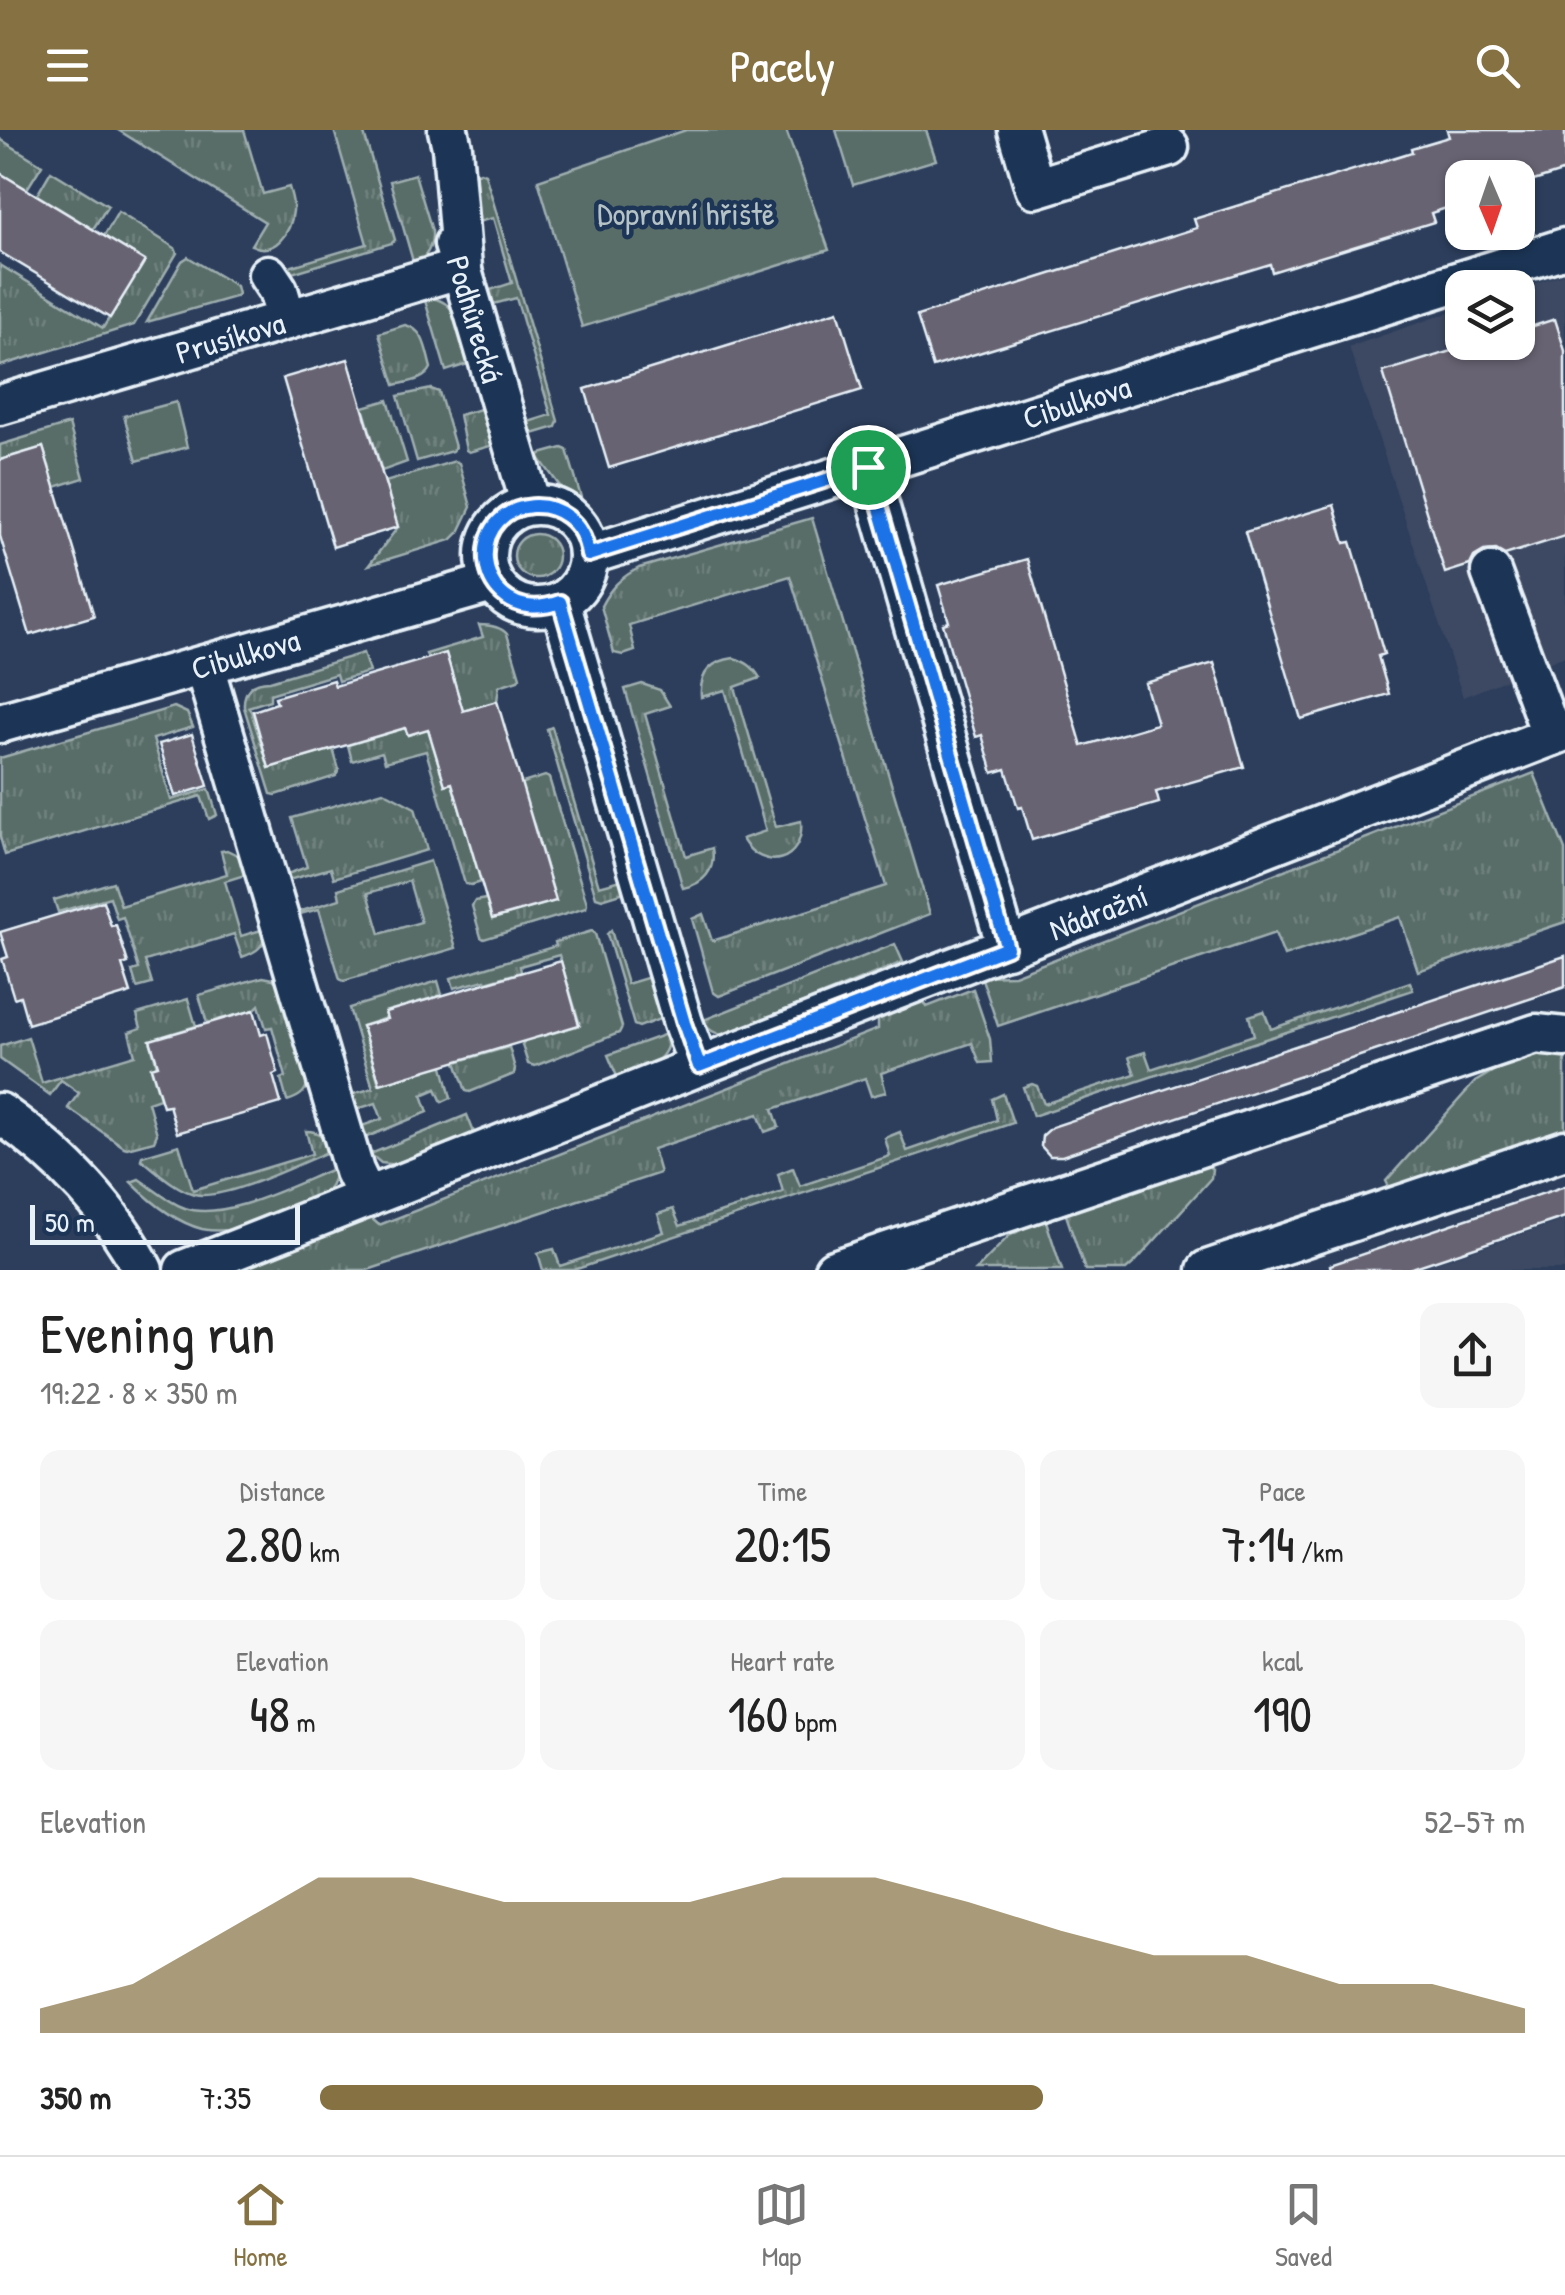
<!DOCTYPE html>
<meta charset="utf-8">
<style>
:root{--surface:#fff;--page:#f6f6f6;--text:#222;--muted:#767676;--line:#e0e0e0;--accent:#857141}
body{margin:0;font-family:"Patrick Hand",sans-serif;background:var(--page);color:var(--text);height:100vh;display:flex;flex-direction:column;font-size:38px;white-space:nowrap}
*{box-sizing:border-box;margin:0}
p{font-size:32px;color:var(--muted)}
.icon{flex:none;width:55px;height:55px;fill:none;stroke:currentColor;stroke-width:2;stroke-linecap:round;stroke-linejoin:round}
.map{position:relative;height:1140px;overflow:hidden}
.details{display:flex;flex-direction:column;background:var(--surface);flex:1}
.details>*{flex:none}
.needle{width:65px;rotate:178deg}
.controls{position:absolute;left:1445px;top:30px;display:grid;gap:20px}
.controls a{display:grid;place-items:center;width:90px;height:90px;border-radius:20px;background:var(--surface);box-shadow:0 2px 8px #0004;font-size:50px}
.scale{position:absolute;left:30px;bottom:25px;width:270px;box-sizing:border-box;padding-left:10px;border:5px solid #e8f1f8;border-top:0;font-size:28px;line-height:35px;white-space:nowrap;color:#e8f1f8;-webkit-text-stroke:8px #1d3557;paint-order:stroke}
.pin{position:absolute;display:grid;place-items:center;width:85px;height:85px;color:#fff;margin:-42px;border:5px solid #fff;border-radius:50%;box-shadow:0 2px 10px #0007}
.round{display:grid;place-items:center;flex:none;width:105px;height:105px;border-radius:20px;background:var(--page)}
.headline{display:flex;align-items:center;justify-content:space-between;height:170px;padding:0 40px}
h1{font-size:55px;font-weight:600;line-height:75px}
.metrics{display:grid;grid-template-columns:repeat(3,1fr);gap:15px;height:170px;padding:10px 40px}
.metrics div{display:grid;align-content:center;border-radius:20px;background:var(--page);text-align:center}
.metrics b{font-size:50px;font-weight:600}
.metrics small{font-size:28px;font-weight:400}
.metrics p{font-size:28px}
.chart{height:280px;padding:20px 40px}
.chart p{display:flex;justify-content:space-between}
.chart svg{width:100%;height:180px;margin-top:10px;fill:var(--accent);opacity:.7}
ul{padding:0 40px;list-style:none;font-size:32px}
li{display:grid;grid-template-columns:160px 120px 1fr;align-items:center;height:75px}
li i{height:25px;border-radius:12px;background:var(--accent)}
header{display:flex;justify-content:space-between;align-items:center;height:130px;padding:0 40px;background:var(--accent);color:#fff;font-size:45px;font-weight:600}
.tab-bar{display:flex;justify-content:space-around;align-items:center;height:140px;border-top:2px solid var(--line);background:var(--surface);font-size:28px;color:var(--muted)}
.tab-bar a{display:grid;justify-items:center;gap:5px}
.tab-bar .current{color:var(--accent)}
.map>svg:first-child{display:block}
</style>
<header><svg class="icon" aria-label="menu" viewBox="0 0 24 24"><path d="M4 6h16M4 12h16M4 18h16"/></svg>Pacely<svg class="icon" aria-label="search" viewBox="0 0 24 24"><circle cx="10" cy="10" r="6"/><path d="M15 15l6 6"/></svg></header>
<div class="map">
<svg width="1565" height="1140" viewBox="0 0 1565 1140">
<defs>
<pattern id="grass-tufts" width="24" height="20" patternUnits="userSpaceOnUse" patternTransform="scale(2.5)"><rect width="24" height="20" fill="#596d68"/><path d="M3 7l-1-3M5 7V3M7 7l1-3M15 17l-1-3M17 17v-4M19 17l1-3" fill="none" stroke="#71827e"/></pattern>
</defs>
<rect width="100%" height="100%" fill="#2c3e5c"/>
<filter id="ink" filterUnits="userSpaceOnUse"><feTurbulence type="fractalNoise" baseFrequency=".01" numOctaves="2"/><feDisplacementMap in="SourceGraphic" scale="20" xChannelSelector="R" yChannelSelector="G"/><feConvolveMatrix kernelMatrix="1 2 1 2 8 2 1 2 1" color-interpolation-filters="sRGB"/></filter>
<g filter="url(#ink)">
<g fill="#3e4963">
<path d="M1565,143v383l-102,41 -114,-350 113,-39v34h56v-53z"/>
<path d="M1565,1090v50h-152z"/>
</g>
<g fill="url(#grass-tufts)" stroke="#a0afb0" stroke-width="2.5" fill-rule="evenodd">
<path d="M118,0h126l19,64 26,-7c2,8 5,15 4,24 -2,21 -18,46 -42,34l14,-23z"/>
<path d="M334,0h29l32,110 -3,3 -100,30 -2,-5 2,-2 75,-22z"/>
<path d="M0,9l42,26 -15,24 -27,-16z"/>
<path d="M51,41l57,35 -15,23 -56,-34z"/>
<path d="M480,42l5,2 73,247 -2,6 -27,8 -4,-12 26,-8 -35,-117 -26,7 -3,-14 25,-8 -19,-65 -26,7 -4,-48z"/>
<path d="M415,44l17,57c1,14 -5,27 -18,34l-24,-84z"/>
<path d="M118,82l57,36 2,5 -43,72 -134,41v-101l103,63 41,-67 -40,-25z"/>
<path d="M188,127l48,29 2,8 -3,3 -88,25 35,-61z"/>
<path d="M424,167c37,1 38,37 47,66l-25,8z"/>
<path d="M405,195c20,4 21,26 26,43 -6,13 -24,14 -36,17l-16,-52z"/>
<path d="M431,259l8,3 16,55 -3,4 -35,10 -19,-65z"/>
<path d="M388,270l19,62 -25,9 -19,-64z"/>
<path d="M484,278l10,37 -25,7 -3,-2 -7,-35z"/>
<path d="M69,294l15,54 -29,9 -12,-40 -43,13v-15z"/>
<path d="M562,318l5,2 16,54 -24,-19 -22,-30z"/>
<path d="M455,331l4,2 12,44 -12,25 -8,8 -82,25 29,-38 -13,-45z"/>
<path d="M812,388l118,396 -211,82 -6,-4 -21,-73 11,-5 9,27 174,-55 -96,-310 -161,49 6,26 -12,4 -9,-2 -13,-47c9,-18 20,-29 38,-38z"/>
<circle cx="536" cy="426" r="22"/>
<path d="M479,495c10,0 21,1 28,9l13,43 -2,3 -19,6 -2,15 -34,10 -17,-57 -18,4 -2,-4 57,-17z"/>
<path d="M363,523l6,19 -31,9 -2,-7 -66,20v6l-22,7 3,4 18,57 64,-19 6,21 -3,6 -60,19 -5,-1 -27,-87c-1,-17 8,-26 26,-26z"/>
<path d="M734,528c12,4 19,8 26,20l-25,9 41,140 25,-6c4,41 -38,53 -59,18l24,-8 -41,-141 -24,7c-2,-24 10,-36 33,-39z"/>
<path d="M642,554l18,6 10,16 -25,8 41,142 26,-8c4,22 -8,36 -29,40l-58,-199z"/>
<path d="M174,577l13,6 6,14 -40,12 18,61 38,-11 8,26 -8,4 -8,-23 -196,59 -5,-18v-79z"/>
<path d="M552,597l47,159 26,-7 3,12 -26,8 -6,-2 -49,-168z"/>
<path d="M405,598l3,7 20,-7 17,57 7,-2 29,99 -10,3 -6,-1 -39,-133 -41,11 -3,-10 -30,9 -4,-16z"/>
<path d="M1534,643l31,77v72l-147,49 -18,-54 -116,39 -9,-23 -277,93 -17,-50 33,-1z"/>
<path d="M545,646l4,2 38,126 -1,4 -102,31 -3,-2 -9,-31 3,-5 11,-2 7,20 63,-18 -22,-76 -18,-40z"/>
<path d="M383,661l32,17 12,42 -93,28 -3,-10 -46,13 -1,-6 23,-8 -15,-49z"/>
<path d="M227,720l14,7 7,17 -23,7 16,55 24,-7c1,17 -8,23 -23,28l-8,-23 -89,27 7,23 -15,4 -5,-17 7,-2 -16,-52 -6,2 -7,-22 -52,15 -4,-12 59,-18 8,24 106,-32 -6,-23z"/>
<path d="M430,731l26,87 -112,33 -4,-2 -21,-70 -23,6 -1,-2 45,-14 -2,-10zM409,751l12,41 -41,12 -12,-41z"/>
<path d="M611,800l16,54 26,-8 12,41 -26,10 -5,-2 -27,-91z"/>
<path d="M592,801l3,3 27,93 -3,6 -84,33 -7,-2 -6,-19 2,-3 -1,-6 17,1 40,-12 -21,-70 -39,11 1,6 -35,10 -1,-2 -31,8 -3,-10 105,-32 -1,-4z"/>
<path d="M895,814l8,18 -122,50c-8,10 -15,12 -28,17 -21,7 -36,12 -52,-8z"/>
<path d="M263,847l10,2 6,5 29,93c0,14 -7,20 -21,24l-6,-22 5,-2 -14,-50 -6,1 -7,-23 -5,5 -47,13 -8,-28z"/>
<path d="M438,851l4,14 -57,17 1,6 -24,8 17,58 46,-13 14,-10 2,5h2l8,32 -9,4 -6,-13 -14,6 6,17 -66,27 -3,-12 23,-8 -6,-16 -22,7 -4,-15 23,-7 -24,-80z"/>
<path d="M1410,852l3,8 -380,126 -10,-29 9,-3 5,2 7,18 91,-30 -6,-17 16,-5 6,17 103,-34 -5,-19 15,-5 7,18z"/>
<path d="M973,859l17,50 2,23 -12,1 -8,-20 -91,30 5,19 -15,4 -6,-18 -92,31 6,18 -14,5 -7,-18 -105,35 7,24 -292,97h-123l7,-6 118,-47 9,8 499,-196v-12l44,-18 5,8z"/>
<path d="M188,869l8,27 -46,14 7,26 -6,2 9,30 -12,4 9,32 -3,7 -27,7 -3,-1 -56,-39 11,-15 -18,-13 -11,15 -50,-36v-13l28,-9 14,46 93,-28 -6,-23 12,-4 -4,-14z"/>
<path d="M669,903c1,31 -28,37 -51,46l-10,-24z"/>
<path d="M509,917l6,22 -1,5 -44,18 -4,-1 -10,-29z"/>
<path d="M1547,922l18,2v75l-174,58 -3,-2 -2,-4 89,-99 25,-15z"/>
<path d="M1003,964l10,29 -439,147h-31l-5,-17 16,-4 6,17 104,-34 -6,-18 15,-5 7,17 103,-34 -5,-18 15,-6 7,18 90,-30 -5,-18 15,-6 7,19 90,-31 -5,-21z"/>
<path d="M467,985l8,20 -76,30 -18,-2 -11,-9z"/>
<path d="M306,1001c15,0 19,7 24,20 -30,12 -107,51 -136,43 -20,-6 -37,-23 -53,-35l1,-3 37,-11 14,45 119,-36z"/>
<path d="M1203,1036h6l3,3 -1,9 -76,84 -9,8h-41l-20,-58z"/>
<path d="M335,1038c-1,8 -2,15 -8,22 -10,11 -76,36 -93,39 -10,2 -22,2 -32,0 -27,-7 -52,-28 -71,-47l8,-3c15,10 29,23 46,29 39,14 112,-25 150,-40z"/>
<path d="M1045,1088l17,52h-86l33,-34z"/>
</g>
<g fill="#596d68" stroke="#a0afb0" stroke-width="2.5">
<path d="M686,0h100l43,120 -247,77 -44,-147z"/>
<path d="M836,0h90l10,30 -83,25z"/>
<path d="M176,272l11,45 -50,14 -13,-45z"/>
</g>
<g fill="#676372" stroke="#e8f1f8" stroke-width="2.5">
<path d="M1447,0h118v41l-47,15v-8h-56v25l-31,10 3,9 -162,50 -2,-8 -337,103 -16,-51 280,-88 -3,-9 218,-67 -1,-4 38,-11z"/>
<path d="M0,43l145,88 -35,57 -110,-66z"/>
<path d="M838,181l24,79 -253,78 -24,-79z"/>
<path d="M1555,189l10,32v185l-60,19 -9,-5 -12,1 -10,6 -4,8 -25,8 -62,-201 97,-30h38v-11z"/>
<path d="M348,229l50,168 -65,20 -50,-169z"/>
<path d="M43,317l51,169 -64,19 -30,-99v-76z"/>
<path d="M1334,375l11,38 6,-1 33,112 -6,2 11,38 -88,25 -56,-187z"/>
<path d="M1027,429l55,187 75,-22 -12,-41 69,-20 30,104 -88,25 3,11 -127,37 -10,-33 -4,1 -12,-39 -13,4 -11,-38 -6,2 -33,-113 6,-2 -11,-37z"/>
<path d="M446,523l17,58 34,-10 59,200 -64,18 -40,-136 -7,2 -17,-56 -20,6 -3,-7 -136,40 -16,-57 24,-8 -2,-6 58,-17 2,6z"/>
<path d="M192,604l16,52 -33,10 -16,-52z"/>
<path d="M103,771l8,25 5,-1 12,38 -6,2 9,28 -103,31 -8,-28 -6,2 -12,-39 6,-2 -8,-25z"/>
<path d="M1565,826v31l-503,169h-12l-9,-10 1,-10 10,-9z"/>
<path d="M561,831l18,64 -199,59 -18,-58 25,-7 -2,-7z"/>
<path d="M254,880l7,25 6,-2 11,40 -5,2 8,28 -104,30 -8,-28 -6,1 -12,-39 7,-2 -8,-25z"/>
<path d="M1565,1056v31l-159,53h-75l-1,-5z"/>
</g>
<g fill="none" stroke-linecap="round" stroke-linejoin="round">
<defs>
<g id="minor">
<path d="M1018,0l17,58 134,-41"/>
<path id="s1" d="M454,114l77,261"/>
<path d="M268,145l10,15 9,30"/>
<path id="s2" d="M0,275l462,-137 -10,-121 -4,-17"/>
<path d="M868,337l139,481"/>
<circle cx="537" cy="426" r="51"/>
<path id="s3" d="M588,425l977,-307"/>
<path d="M1491,442l61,164"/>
<path d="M560,472l123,421 16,43"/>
<path d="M204,536l142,478 8,27 13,27"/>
<path id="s4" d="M0,593l492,-140"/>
<path d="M0,983c59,42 110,92 143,157"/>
<path id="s5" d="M184,1140l515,-204 866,-335"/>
<path d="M834,1140l702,-236 29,3"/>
<path d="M1207,1140l358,-120"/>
</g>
</defs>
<use href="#minor" stroke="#e8f1f8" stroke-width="45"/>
<use href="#minor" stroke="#1d3557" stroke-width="38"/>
</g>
</g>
<g fill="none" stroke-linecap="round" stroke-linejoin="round" filter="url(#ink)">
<defs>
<path id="route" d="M868,337l139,481 -308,118 -15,-43 -124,-421c-20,7 -42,7 -58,-8 -10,-9 -15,-22 -16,-34 -5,-67 93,-75 102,-5z"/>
</defs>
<use href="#route" stroke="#fff" stroke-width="20"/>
<use href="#route" stroke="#1a73e8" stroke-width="12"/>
</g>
<g text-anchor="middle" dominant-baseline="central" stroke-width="9" stroke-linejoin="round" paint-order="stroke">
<g font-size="32" fill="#b6c3c6" stroke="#1d3557">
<text x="686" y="83">Dopravní hřiště</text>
</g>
<g font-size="32" fill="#e8f1f8" stroke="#1d3557">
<text stroke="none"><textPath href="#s1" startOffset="78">Podhůrecká</textPath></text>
<text stroke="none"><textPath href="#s2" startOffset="240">Prusíkova</textPath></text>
<text stroke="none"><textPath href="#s3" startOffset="512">Cibulkova</textPath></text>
<text stroke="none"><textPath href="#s4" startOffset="255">Cibulkova</textPath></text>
<text stroke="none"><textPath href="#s5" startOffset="982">Nádražní</textPath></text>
</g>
</g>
</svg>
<div class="controls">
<a><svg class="needle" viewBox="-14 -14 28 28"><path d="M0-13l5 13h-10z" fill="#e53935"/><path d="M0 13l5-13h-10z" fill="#767676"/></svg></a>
<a><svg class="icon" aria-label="layers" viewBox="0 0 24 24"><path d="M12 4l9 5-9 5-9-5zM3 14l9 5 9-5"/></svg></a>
</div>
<div class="scale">50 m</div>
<div class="pin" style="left:868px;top:337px;background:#1e9e55"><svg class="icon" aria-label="arrive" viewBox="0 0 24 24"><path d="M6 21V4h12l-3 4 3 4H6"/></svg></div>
</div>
<section class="details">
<div class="headline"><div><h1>Evening run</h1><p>19:22 · 8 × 350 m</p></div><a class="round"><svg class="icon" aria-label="share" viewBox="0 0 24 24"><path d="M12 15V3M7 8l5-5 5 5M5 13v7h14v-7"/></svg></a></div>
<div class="metrics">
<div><p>Distance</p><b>2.80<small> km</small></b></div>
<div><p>Time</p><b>20:15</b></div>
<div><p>Pace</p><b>7:14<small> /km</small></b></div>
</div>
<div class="metrics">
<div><p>Elevation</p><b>48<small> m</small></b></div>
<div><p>Heart rate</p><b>160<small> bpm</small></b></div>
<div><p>kcal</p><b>190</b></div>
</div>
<div class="chart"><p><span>Elevation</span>52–57 m</p>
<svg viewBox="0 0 160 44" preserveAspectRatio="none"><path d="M0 44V38L10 32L20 19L30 6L40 6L50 12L60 12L70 12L80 6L90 6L100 12L110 19L120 25L130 25L140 32L150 32L160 38V44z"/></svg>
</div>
<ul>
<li><b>350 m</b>7:35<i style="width:60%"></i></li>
</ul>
</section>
<nav class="tab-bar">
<a class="current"><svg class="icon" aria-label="home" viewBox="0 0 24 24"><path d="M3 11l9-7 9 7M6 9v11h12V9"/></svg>Home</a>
<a><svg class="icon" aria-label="map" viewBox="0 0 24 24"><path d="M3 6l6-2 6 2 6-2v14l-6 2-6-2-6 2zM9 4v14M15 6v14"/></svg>Map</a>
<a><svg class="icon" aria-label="saved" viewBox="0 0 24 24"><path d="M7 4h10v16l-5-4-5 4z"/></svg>Saved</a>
</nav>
